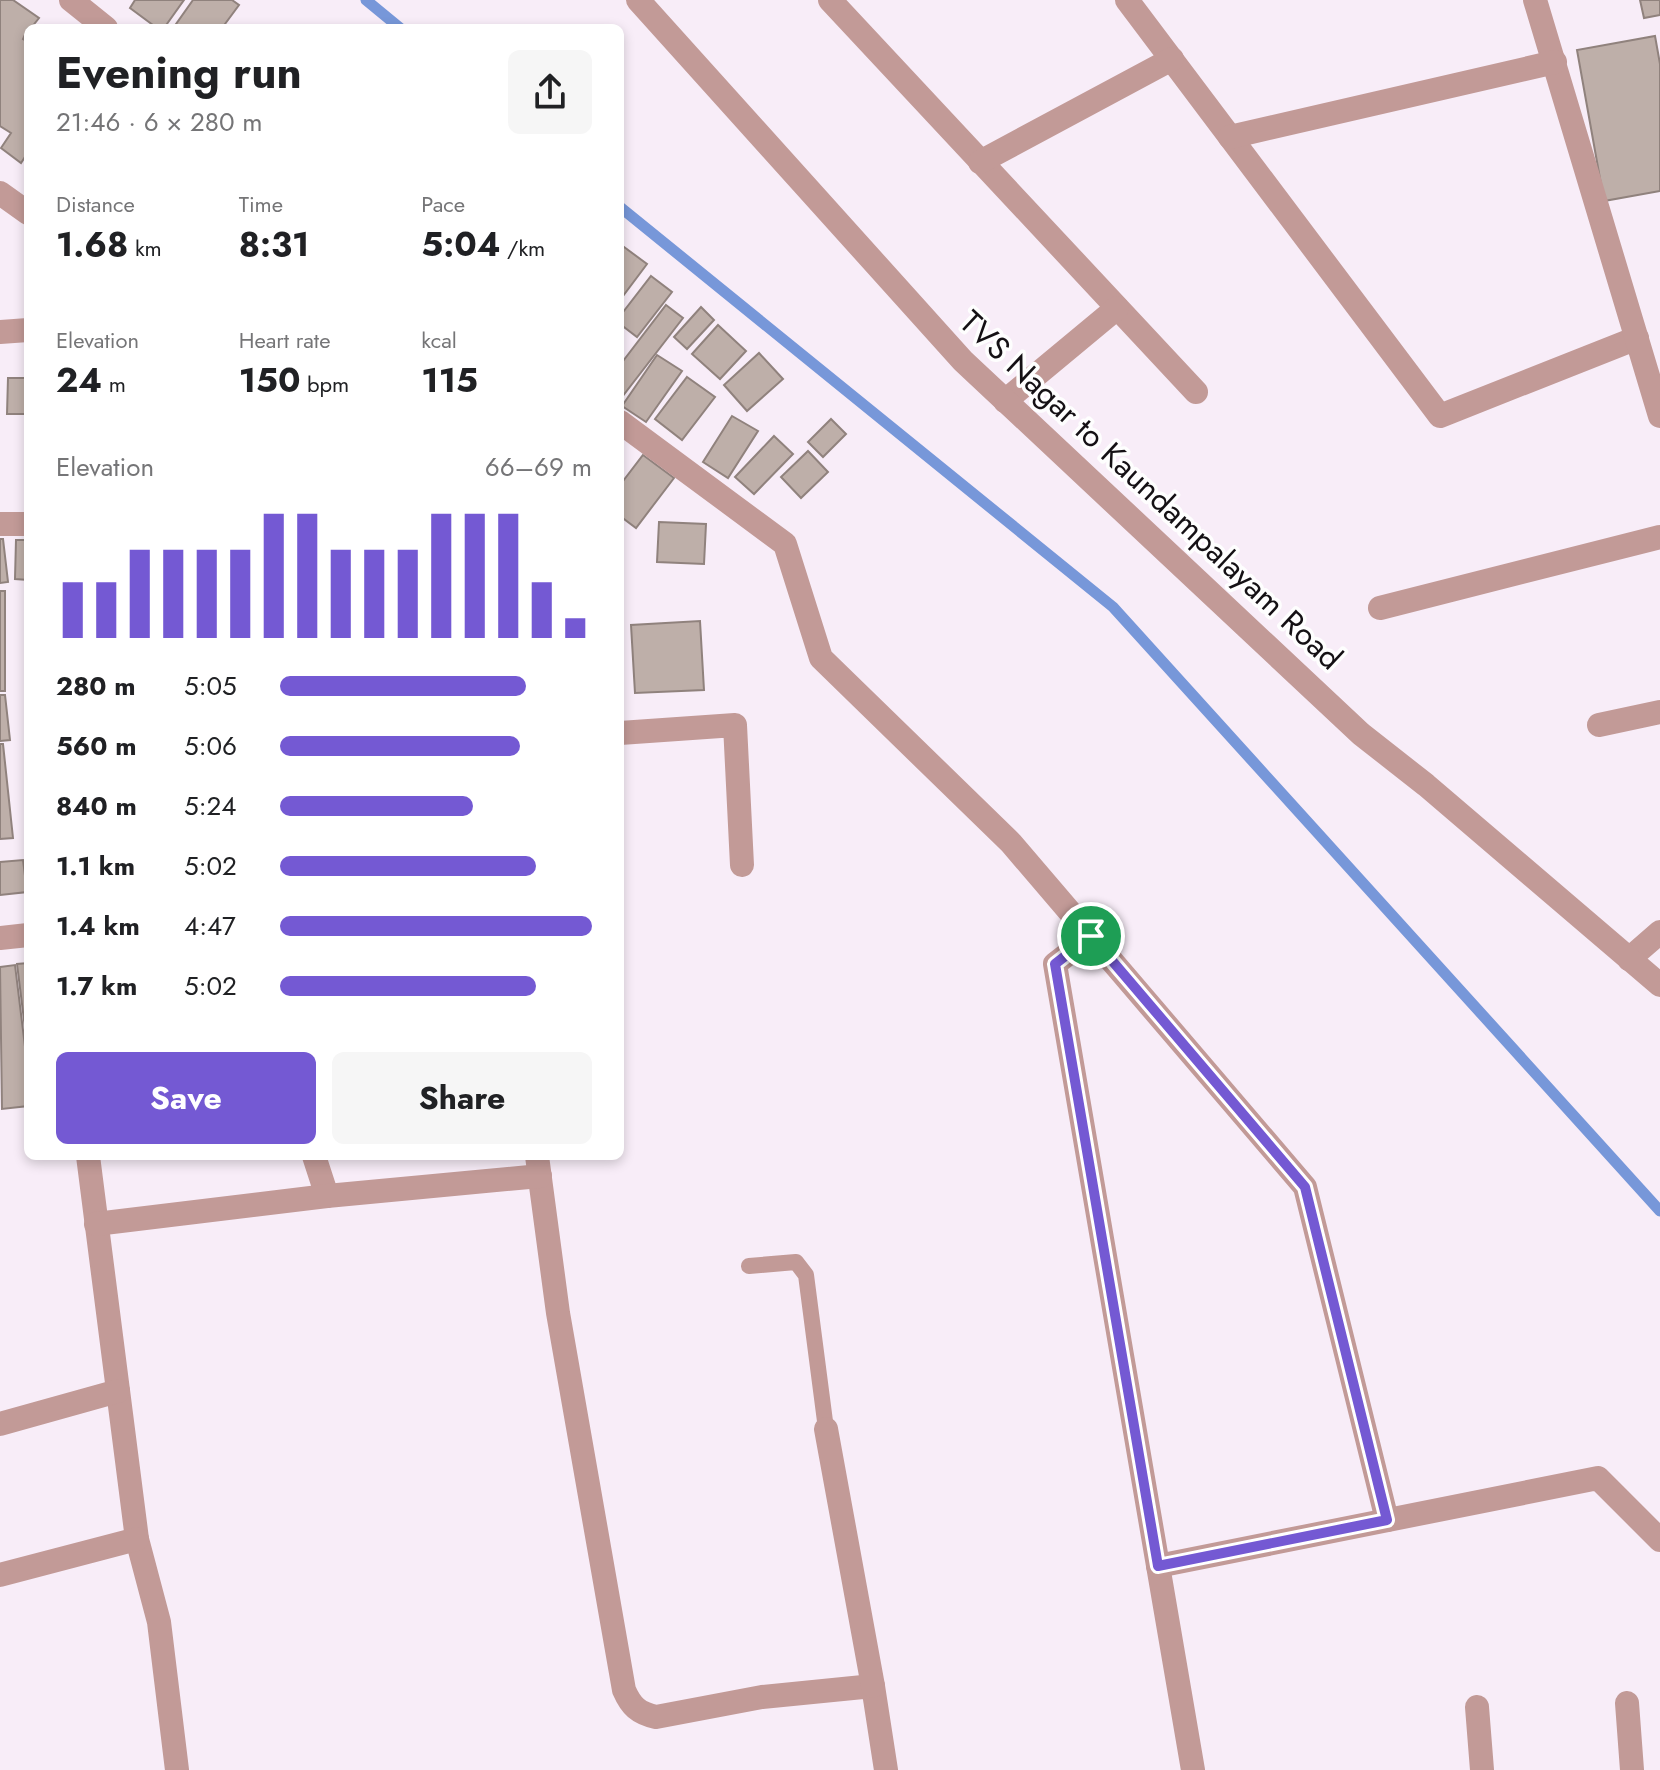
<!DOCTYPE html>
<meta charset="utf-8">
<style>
:root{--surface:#fff;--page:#f6f6f6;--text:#202124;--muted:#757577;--accent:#7459d3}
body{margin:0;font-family:Jost,sans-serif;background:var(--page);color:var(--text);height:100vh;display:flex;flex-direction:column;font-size:30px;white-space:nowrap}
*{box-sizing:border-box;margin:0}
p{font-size:26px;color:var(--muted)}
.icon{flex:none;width:44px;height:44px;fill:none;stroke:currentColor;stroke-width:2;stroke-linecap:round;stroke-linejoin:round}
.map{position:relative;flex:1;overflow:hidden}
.panel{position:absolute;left:24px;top:24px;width:600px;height:1136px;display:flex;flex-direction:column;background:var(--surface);border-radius:12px;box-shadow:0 4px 12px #0003}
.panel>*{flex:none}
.pin{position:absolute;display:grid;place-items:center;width:68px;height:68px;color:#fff;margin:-34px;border:4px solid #fff;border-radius:50%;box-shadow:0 2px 8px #0007}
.round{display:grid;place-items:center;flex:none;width:84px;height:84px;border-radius:12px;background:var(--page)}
.headline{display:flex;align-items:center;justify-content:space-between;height:136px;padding:0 32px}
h1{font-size:44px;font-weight:700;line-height:60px}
.metrics{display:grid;grid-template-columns:repeat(3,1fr);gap:12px;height:136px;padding:8px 32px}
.metrics div{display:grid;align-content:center}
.metrics b{font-size:34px;font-weight:700}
.metrics small{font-size:22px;font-weight:400}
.metrics p{font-size:22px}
.chart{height:224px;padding:16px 32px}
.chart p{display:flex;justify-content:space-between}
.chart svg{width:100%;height:144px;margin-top:8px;stroke:var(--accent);stroke-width:6}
.button{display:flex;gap:16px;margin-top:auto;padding:16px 32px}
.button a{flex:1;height:92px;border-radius:12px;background:var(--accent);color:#fff;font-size:32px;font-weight:700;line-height:92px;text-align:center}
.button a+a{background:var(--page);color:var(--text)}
ul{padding:0 32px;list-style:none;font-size:26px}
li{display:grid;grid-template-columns:128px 96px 1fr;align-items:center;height:60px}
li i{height:20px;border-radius:10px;background:var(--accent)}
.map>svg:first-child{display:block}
</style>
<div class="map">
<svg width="1660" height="1770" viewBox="0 0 1660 1770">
<rect width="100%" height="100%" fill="#f8edf8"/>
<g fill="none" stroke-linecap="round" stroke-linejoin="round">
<g stroke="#7797d9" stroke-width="11">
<path d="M366,0l34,28"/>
<path d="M620,207l493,400 547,604"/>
</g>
</g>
<g fill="#beafa9" stroke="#90827d" stroke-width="2">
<path d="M0,0h13l26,18 -8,10h-3l-5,11 5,3v117l-3,-2 -4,6 -20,-15 10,-15 -11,-7z"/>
<path d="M135,0h49l-20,28h-7l-27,-20z"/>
<path d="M193,0h39l7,5 -17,23h-46l-2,-1z"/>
<path d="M1640,0h20v15l-16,3z"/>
<path d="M1655,36l5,28v127l-56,10 -27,-151z"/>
<path d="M620,244l27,20 -27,36z"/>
<path d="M651,276l21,16 -35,45 -17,-13v-8z"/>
<path d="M666,305l17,13 -61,79 -2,-32z"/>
<path d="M701,307l13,13 -27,29 -13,-12z"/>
<path d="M718,325l28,26 -26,28 -28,-25z"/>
<path d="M759,353l24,26 -36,32 -23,-26z"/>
<path d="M657,355l25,16 -36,51 -24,-16z"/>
<path d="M687,377l28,20 -33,43 -27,-21z"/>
<path d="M8,378h20v36h-21z"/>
<path d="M732,416l26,15 -30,47 -25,-16z"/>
<path d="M831,419l15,15 -23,23 -15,-15z"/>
<path d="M774,436l19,18 -39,40 -19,-17z"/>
<path d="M808,451l20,21 -27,26 -20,-21z"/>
<path d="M643,455l31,23 -38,50 -16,-12v-31z"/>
<path d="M659,522l47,2 -2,40 -47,-2z"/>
<path d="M0,539h3l5,43 -8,1z"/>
<path d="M16,540h12v40l-13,-1z"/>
<rect x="0" y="591" width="5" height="100"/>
<path d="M700,621l4,69 -69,3 -4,-68z"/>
<path d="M0,695h5l5,45 -10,1z"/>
<path d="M0,744h3l10,94 -13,1z"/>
<path d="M23,860l4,32 -27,3v-33z"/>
<path d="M28,963v89l-11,-88z"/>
<path d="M15,965l13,106v35l-26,3 -2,-142z"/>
</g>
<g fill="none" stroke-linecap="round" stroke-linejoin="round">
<path stroke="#c29a97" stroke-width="16" d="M749,1266l47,-4 10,13 20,154"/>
<g stroke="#c29a97" stroke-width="24">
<path d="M71,0l35,28"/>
<path d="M830,0l366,392"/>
<path d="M1127,0l313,416 197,-78"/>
<path d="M1535,0l125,416"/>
<path d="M1230,137l325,-75"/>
<path d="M980,162l192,-103"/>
<path d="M0,193l28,20"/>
<path d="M0,332l28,-2"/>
<path d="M1005,401l112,-93"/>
<path d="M620,422l165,122 36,114 190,185 294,344 82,333"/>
<path d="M0,524h28"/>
<path d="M1380,608l280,-71"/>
<path d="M1599,725l61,-13"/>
<path d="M620,733l115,-8 7,140"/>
<path d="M1091,936l-36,28 138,806"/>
<path d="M0,938l28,-3"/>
<path d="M1629,959l31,-27"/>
<path d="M88,1156l49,383 22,83 18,148"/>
<path d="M314,1156l13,40"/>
<path d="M537,1156l21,157 66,377c7,16 14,23 32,27l106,-20 111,-11 13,84"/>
<path d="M96,1224l231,-28 213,-20"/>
<path d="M0,1424l118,-33"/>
<path d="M826,1429l47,257"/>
<path d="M1158,1566l440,-88 62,62"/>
<path d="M0,1575l137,-36"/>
<path d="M1627,1703l5,67"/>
<path d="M1477,1707l5,63"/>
</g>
<path stroke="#c29a97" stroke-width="24" d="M638,0l325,361 398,373 65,51 234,200"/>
</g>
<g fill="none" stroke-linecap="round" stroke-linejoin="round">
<defs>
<path id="route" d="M1091,936l214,251 82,333 -229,46 -103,-602z"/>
</defs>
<use href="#route" stroke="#fff" stroke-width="16"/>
<use href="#route" stroke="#7459d3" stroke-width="10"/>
</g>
<g text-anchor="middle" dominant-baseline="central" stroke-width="7" stroke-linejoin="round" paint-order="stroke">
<g font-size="32" fill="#141014" stroke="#fefefe">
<text transform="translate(1151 490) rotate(43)">TVS Nagar to Kaundampalayam Road</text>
</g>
</g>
</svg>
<div class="pin" style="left:1091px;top:936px;background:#1e9e55"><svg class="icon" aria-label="arrive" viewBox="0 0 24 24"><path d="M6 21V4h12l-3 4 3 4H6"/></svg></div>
<section class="panel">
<div class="headline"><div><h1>Evening run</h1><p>21:46 · 6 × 280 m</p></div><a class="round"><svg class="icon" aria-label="share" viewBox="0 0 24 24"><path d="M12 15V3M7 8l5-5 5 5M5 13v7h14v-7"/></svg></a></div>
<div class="metrics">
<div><p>Distance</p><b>1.68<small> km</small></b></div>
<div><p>Time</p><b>8:31</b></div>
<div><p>Pace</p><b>5:04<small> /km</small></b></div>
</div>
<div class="metrics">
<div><p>Elevation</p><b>24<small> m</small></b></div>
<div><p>Heart rate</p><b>150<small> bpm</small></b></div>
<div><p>kcal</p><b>115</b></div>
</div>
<div class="chart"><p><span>Elevation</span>66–69 m</p>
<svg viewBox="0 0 160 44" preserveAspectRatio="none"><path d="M5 44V27M15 44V27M25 44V17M35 44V17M45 44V17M55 44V17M65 44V6M75 44V6M85 44V17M95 44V17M105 44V17M115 44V6M125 44V6M135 44V6M145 44V27M155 44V38"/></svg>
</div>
<ul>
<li><b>280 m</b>5:05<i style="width:79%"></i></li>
<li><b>560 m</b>5:06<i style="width:77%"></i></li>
<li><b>840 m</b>5:24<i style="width:62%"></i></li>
<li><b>1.1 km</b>5:02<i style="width:82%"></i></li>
<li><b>1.4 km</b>4:47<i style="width:100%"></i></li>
<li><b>1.7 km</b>5:02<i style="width:82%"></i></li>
</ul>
<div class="button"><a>Save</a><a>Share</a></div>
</section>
</div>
